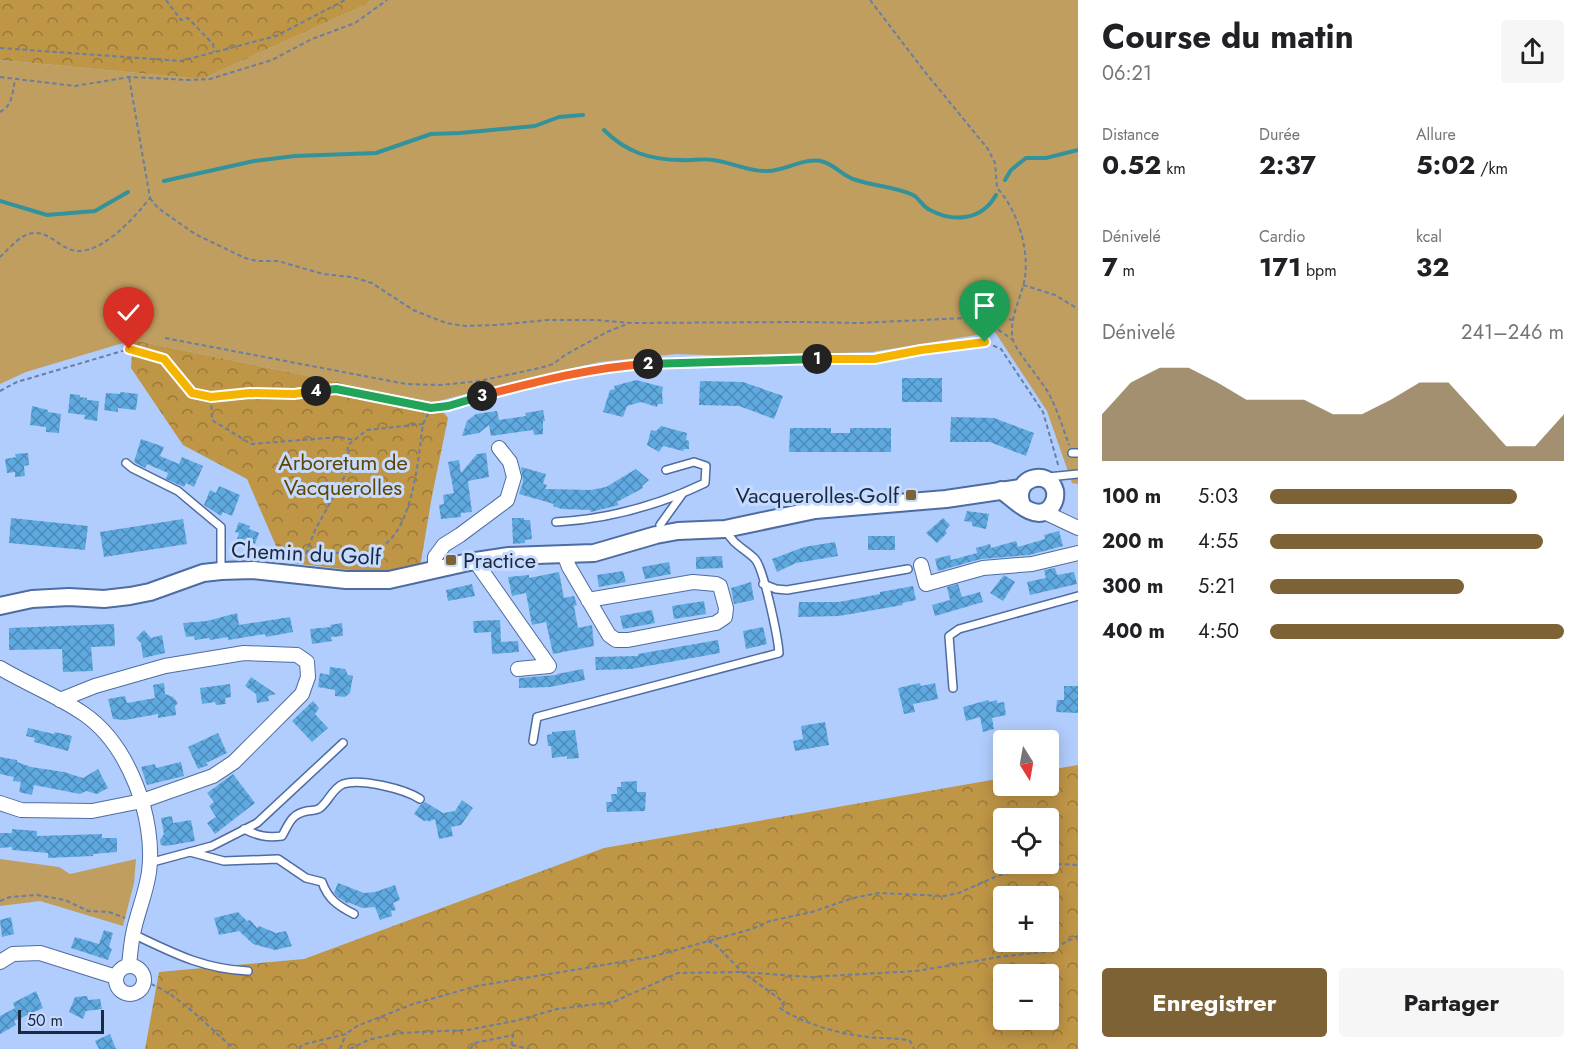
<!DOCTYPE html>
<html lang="fr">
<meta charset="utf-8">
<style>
:root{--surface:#fff;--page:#f6f6f6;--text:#202124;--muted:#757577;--accent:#7c6234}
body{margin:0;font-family:Jost,sans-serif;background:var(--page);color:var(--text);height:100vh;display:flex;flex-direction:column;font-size:22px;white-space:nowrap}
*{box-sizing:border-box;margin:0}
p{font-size:20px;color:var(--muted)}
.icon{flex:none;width:33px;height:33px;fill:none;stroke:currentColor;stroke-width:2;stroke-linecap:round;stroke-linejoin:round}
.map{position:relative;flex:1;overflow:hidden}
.side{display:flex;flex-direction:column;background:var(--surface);width:510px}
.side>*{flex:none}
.needle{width:39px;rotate:169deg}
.controls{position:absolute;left:993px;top:730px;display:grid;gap:12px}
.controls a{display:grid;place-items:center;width:66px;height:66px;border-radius:6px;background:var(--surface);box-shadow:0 3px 15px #0003;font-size:30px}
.scale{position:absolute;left:18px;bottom:15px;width:86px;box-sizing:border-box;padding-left:6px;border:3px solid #1b283f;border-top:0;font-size:16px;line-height:21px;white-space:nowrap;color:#1b283f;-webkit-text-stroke:4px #c5daff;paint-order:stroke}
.pin{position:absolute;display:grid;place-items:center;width:51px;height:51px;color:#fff;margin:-62px -26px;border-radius:50% 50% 50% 0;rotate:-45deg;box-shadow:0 0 6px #0007}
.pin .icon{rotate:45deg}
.km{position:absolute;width:30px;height:30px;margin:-15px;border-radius:50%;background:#222;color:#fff;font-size:16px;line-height:30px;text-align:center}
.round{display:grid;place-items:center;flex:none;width:63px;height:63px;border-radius:6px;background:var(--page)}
.summary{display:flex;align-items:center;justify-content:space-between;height:102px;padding:0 24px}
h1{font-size:33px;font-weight:700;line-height:45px}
.stats{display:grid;grid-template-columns:repeat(3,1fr);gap:9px;height:102px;padding:6px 24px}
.stats div{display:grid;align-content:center}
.stats b{font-size:26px;font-weight:700}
.stats small{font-size:16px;font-weight:400}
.stats p{font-size:16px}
.chart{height:168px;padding:12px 24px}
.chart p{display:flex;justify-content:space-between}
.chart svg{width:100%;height:108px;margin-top:6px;fill:var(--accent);opacity:.7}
.primary-button{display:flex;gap:12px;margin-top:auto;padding:12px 24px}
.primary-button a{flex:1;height:69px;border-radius:6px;background:var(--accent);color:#fff;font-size:24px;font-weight:700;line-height:69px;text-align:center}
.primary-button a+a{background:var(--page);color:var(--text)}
ul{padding:0 24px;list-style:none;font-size:20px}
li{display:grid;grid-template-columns:96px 72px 1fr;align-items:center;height:45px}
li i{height:15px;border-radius:8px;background:var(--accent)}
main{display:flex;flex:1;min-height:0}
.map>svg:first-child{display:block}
</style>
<main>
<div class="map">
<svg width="1078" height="1049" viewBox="0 0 1078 1049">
<defs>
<pattern id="forest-crowns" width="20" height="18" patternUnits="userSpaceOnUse" patternTransform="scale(1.5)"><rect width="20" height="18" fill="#bf9546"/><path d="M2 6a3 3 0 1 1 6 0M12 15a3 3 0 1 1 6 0" fill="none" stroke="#9a7a3c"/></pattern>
<pattern id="building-cross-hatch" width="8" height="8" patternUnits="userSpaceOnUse" patternTransform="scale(1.5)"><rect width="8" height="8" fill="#5eaae0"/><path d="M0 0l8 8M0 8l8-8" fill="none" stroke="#4d8ab7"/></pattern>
</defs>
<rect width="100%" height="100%" fill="#b1cdfd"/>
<g fill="#c09e60">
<path d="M371,0h707v484l-6,-1 -25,-72 -52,-79 -123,20 -140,4 -56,-2 -76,8 -97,22 -68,18 -302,-62 -107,32 -26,12v-324l202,19 165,-75z"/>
<path d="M0,859l59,8 11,7 66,-15 -2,24 -11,43 -83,-25 -40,5z"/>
</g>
<g fill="url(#forest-crowns)" fill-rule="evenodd">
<path d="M0,0h371l-4,4 -165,75 -202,-19z"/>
<path d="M133,340l302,62 13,16 -16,78 -12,71 -35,7 -102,-12 -36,-83 -64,-34 -52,-77z"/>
<path d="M1078,765v284h-933l14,-77 145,-13 300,-111 399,-70 1,8h44l1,-16zM1004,819h44v45h-44zM1004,897h44v45h-44zM1004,975h44v45h-44z"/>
</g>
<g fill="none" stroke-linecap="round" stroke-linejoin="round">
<g stroke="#34939a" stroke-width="4">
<path d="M604,130c22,22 46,30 77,30 11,1 22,-2 32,0 18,2 36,12 54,11 19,0 38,-15 57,-9 12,4 20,15 32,18 18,6 40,7 57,15 7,4 10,12 17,15 24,13 52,10 66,-15"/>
<path d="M1005,180l6,-10 15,-12h20l32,-8"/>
<path d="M164,181l90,-20 41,-5 81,-3 55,-19 29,-1 75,-7 24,-9 24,-2"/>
<path d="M0,201l47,14 48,-4 33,-19"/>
</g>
</g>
<g fill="url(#building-cross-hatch)">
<rect x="902" y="378" width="40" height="24"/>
<path d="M636,380l27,7 -1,6 1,11h-5l-1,3 -16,-5 -14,4 -4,11 -20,-5 7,-22 5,-1 -1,-3z"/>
<path d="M700,381l43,1 40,14 -9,23 -35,-13 -40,-1z"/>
<path d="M120,392l18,2 -2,16 -18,-2v4l-14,-2 2,-17 14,1z"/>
<path d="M70,394l10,1v2l7,1v2l12,1 -2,20 -13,-2 1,-4 -17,-2z"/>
<path d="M32,406l16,4v2l13,2 -2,19 -13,-1v-5l-16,-2z"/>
<path d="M543,410l2,11h-2v13l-9,1 -1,-5 -42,6 -2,-11 -10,8 -17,3 5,-15 9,-7 21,-3 2,9 27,-4 -1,-3z"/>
<path d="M951,417l43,1 40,15 -8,23 -36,-14h-40z"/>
<path d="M661,426l26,7 -1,7 3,1v8h-5l-1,2 -20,-5 -4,6 -12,-7 4,-15 5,1z"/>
<path d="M790,428h41v5h19v-5h41v24h-102z"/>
<path d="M141,439l23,8 -4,9 19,8 3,-7 21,9 -9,21 -8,-4 -2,4 -18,-8 2,-6 -21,-9 -2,4 -11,-6z"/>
<path d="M28,453l1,12 -5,1 1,10 -10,1v-5l-8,1 -2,-14 11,-2 -1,-3z"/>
<path d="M486,453l3,24 -21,4 4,31 -11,1v4l-20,2 -2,-14 5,-1 -1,-9 11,-2 -6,-31 11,-2 2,13 16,-19z"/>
<path d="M521,467l25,7 -3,10 4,1 -2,4 46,1 15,-3 30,-18 13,11 -7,6 1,2 -26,14 2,3 -28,7 -1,-2 -28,-1 -9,-3 1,-2 -35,-10 4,-12z"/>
<path d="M219,486l21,9 -8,21 -9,-4 -2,4 -17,-11 6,-15 6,3z"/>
<path d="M967,511l22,3 -3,15 -14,-3v-4l-8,-1z"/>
<path d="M11,518l77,8 -3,24 -76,-7z"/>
<path d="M512,518h12v2h6l2,19 -7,1v3l-12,1z"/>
<path d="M943,518l7,7 -5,6 2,2 -10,10 -11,-10z"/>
<path d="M183,519l4,25 -83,13 -4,-25z"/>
<path d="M239,522l11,4 -1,3 10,4 -4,11 -7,-3 -2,5 -10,-4 3,-9 -4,-1z"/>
<path d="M1059,531l4,15 -34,9 -48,4 -43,12 -3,-12 15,-4 1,5 26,-7 -1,-5 14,-4 1,4 25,-7 2,6 27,-8 -1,-4z"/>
<rect x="868" y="536" width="27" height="14"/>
<path d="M835,542l3,14 -42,7 -19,9 -5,-13 32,-12z"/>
<path d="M722,556l1,12 -27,1v-12z"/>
<path d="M669,562l2,12 -26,5 -3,-12z"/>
<path d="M1055,568l2,7 17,-3 3,12 -47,11 -3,-13 19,-4 -2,-8z"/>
<path d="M623,571l3,11 -27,5 -2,-12z"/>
<path d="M559,572l5,26 10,-2 3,9 -3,1 4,22 14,-3 2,21 -41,8 -7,-32 -14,3 -6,-32 -14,3 -4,-19 21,-2v3z"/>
<path d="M1004,575l11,7 -12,19 -13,-8z"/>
<path d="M751,582l3,18 -20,4 -3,-16z"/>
<path d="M472,584l3,12 -27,5 -2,-11z"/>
<path d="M958,584l4,13 18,-5 3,10 -48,14 -3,-11 18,-5 -3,-13z"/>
<path d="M913,586l3,14 -14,3 1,2 -64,11 -41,1 1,-15h40l41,-8v-2l6,-1z"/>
<path d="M704,601l2,13 -32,5 -2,-13z"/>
<path d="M652,610l3,13 -32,6 -3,-13z"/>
<path d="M237,613l2,12 51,-8 3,15 -27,5 -1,-3 -37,6v-3l-18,3 -1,-2 -14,2 -1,-4 -8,1 -3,-14 24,-2z"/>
<path d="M500,620l1,22 17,-1 1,11 -27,2 -1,-22 -17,1 -1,-12z"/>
<path d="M342,623l1,13 -12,1 1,4 -20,3 -2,-15 21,-2 -1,-2z"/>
<path d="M114,624l1,22 -24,1 2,24 -30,1 -1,-23 -53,1v-22z"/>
<path d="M763,627l4,17 -21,5 -3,-18z"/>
<path d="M144,630l7,8 11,-3 3,18 -22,5 -2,-15 -5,-5z"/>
<path d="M718,640l2,13 -89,16 -35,1 -1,-13 43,-1v-2z"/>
<path d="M330,667l15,2 3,6 5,1 -3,17 -5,4 -10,-1v-6l-17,-3 2,-14 9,2z"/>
<path d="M583,669l2,11 -35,7 -31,1v-10l38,-3v-1z"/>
<path d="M251,677l25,17 -8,2 1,5 -12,2 -1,-9 -11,-8z"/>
<path d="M164,683l1,11 8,3 5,6 -3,3 1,9 -18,3v-4l-33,6 -12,-1 -5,-20 17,-3 2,7 28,-5 -2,-13z"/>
<path d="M920,683l1,3 14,-3 3,16 -25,5 2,8 -11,2 -6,-26z"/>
<path d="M230,684l1,13 -6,1 1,6 -10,1 -1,-3 -13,2 -2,-16z"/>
<path d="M1064,686h14v27l-22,-1 1,-12h7z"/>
<path d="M988,700l1,2 8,-2v3l7,-1 2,13 -14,3 2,11 -11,3 -3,-15 -14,4 -3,-14z"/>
<path d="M313,701l6,7 -4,6 13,14 -16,14 -20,-21z"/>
<path d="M825,722l4,23 -34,6 -2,-10 10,-2 -2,-13z"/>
<path d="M28,728l26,6 1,-2 17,4 -4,15 -34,-9 1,-4 -9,-2z"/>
<path d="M575,730l4,28 -12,1v-3l-15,2 -1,-12h-3l-1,-11 5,-1v-2z"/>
<path d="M218,733l9,20 -21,10 2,2 -10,4 -10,-22z"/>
<path d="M0,757l17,3v2l14,5 33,5 19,6 15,-9 10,19 -11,6 -11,-3 -6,3 -46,-9 -2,10 -13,-3 2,-10 -8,-1 1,-4 -14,-3z"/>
<path d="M181,762l3,14 -37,9 -6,-18 14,-3 1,4z"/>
<path d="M233,774l22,29 -40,31 -8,-11 9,-6 -7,-11 5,-4 -7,-9z"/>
<path d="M637,781v11h9l-1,19 -38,1 -1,-10h6l-1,-8h6v-7h4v-5z"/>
<path d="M462,800l11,8 -12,17 -10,2 2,9 -14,3 -4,-20 -7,3v-2l-4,1 -10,-7 6,-9 5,-3 18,11 12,-2z"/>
<path d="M172,816l1,7 18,-3 4,21 -29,5 -5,-1 -1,-5 4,-6 -3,-16z"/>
<path d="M12,829l25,2v5l65,-2v4h15v14l-24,2v2l-45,2v-5l-36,-3v-3l-12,1v-15h12z"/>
<path d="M338,883l26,10 11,-1 20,-7 5,15 -7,3 3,7 -5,1 1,5 -12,4 -5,-13 -13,1 -14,-6v2l-10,-7 -4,-4z"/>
<path d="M238,912l9,9 3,-1 7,8 2,-2 17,7 10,-2 6,15 -17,4 -22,-6 -14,-13 -20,4 -5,-17z"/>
<path d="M11,917l3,17 -12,3 -2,-17z"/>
<path d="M104,930l9,3 -4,14 3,2 -4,11 -37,-12 4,-11 24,7z"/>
<path d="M36,991l7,17 -29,13 2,4 -16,9v-18l15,-8 -2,-5z"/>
<path d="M87,996l1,4 12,-1 2,10 -16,2 -3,8 -14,-7 6,-15z"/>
<path d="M110,1034l6,15h-17l-4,-8z"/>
</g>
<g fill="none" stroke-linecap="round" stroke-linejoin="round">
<defs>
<g id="service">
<path d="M1072,453h6"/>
<path d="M126,463l6,5 46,23 43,36v44"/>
<path d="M1048,477l30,-3"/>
<path d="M556,522c54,-3 101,-16 149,-39l1,-17 -12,-4 -28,8"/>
<path d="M660,525l23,-32"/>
<path d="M763,584l13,5 11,1 121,-21"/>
<path d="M953,688l-4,-52 10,-7 119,-33"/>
<path d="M533,741l4,-24 242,-64c-1,-15 -15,-84 -24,-94 -10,-10 -23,-15 -29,-29"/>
<path d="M244,829c14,7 23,9 38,7 7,-12 9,-22 25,-25 5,-1 9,0 13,-3 9,-7 12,-19 23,-24 17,-6 62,5 77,15"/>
<path d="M190,852l34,9 54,-2 28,19 16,4c6,17 16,24 32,32"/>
<path d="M149,863l63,-17 45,-23 86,-80"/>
<path d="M133,934c40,19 70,35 115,37"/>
</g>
<g id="minor">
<path d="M1044,512l34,16"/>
<path d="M564,554l5,13 40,68 7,5h12l88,-17 9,-6 1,-9 -6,-22 -4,-2 -23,-2 -105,18"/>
<path d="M475,561l74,105 -31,3"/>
<path d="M921,565l5,19 57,-16 49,-4 46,-11"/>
<path d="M435,570v-13l9,-12 16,-10 47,-35 7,-23 -4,-15 -11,-14"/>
<path d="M0,668c27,16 58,28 84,46 45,31 72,105 65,158 -3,22 -12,41 -16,62 -2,10 -3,21 -4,32"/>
<path d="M0,803l21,7 71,1 50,-10 71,-25 21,-14 68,-68 6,-17 -1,-15 -10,-7 -53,-2 -79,13 -70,20 -35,14"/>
<path d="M0,962l13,-8 27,-1 76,24"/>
<circle cx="130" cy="980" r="14"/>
</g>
<g id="tertiary">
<path d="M1001,490c13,9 33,32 48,19 5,-5 7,-11 6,-18 -6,-24 -44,-13 -33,14"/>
<path d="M0,606l32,-7 37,-2 35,2 26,-3 20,-4 53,-19 18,-2 32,-1 93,10h43l80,-18 40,-6 85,-3 62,-18 22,-4 47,-2 90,-19 131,-11 75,-11"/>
</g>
</defs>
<use href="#service" stroke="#4e6ca2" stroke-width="10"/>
<use href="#minor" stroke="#4e6ca2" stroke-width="16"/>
<use href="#tertiary" stroke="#4e6ca2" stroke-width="20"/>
<g stroke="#697ea2" stroke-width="2" stroke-dasharray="4.5 3" stroke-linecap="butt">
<path d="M166,0l15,20 7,-2 25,26 1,8"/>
<path d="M870,0l55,72 63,77 7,14 2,25c20,21 32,60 28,89 -3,20 -17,42 -12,63 3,11 29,41 36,54 8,15 14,34 20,51"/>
<path d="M0,48l181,13 95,-25 69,-36"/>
<path d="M0,77l75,9 54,-9 61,3 20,-1 62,-19 40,-21 43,-16 32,-23"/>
<path d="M0,112c13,-7 12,-19 15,-32"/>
<path d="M150,198l8,10 37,26 50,24 12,3h21l45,13 29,3 20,6 41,27 33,13 19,3 31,-1 52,-5h48l34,3 171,-1 58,1 107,-5 20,3 15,-3 13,2"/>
<path d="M0,257c10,-9 20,-23 34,-24 13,-1 22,10 33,15 28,15 68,-31 83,-50l-21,-121"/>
<path d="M1023,285l32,10 23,14"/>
<path d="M986,321l27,19"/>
<path d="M165,338l241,46 34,1 39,-4 61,-13 13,-4 12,-9 42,-23 20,-8"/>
<path d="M0,391l17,-9 112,-33 35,10 28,34 19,4 39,-4 44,1 42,-5 95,19 18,-2 77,-22 110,-20 76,-3 162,-2 47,-9 64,-8 16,7 42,63 16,56"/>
<path d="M211,398l1,22 39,24 88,-7 15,3"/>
<path d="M423,424l8,-16"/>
<path d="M353,552l1,15"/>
<path d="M303,561l12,-31 31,-56 2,-29 19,-15 56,-6c-5,34 -10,118 -52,127 -20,4 -43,1 -64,0"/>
<path d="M0,901l10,-4 27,-2 28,5 23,11 21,1 16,6"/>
<path d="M708,941l8,4 26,27 42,30 -4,6c24,16 59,26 88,29 13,2 29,0 42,4l4,8"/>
<path d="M144,981c37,14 61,43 90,68"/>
<path d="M512,1045l17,4"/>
<path d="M300,1049v-2l5,-3 41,-10 11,-8 56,-22 64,-18 174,-29 101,-28 18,-8 42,-9 41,-14 26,-5 65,3 15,-3 38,-17 25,-6 39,-6 17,1"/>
<path d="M340,1049l6,-15"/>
<path d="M350,1049l18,-9 31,-7 68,-3 48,-9 42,-12 56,-7 65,-29 64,-1 67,5 107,-6 89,-15 41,-4 32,-16"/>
<path d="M470,1049l5,-6 38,-8 -2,14"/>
</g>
<use href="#service" stroke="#fff" stroke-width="7"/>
<use href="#minor" stroke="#fff" stroke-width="14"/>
<use href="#tertiary" stroke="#fff" stroke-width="16"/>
</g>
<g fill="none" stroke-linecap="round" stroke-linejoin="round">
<defs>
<path id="split-1" d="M817,359h57l47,-9 64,-8"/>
<path id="split-2" d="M648,364l169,-5"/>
<path id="split-3" d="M482,396c53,-14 110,-29 166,-32"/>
<path id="split-4" d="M316,391l20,-2 95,19 17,-2 34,-10"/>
<path id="split-5" d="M129,349l35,10 28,34 19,4 39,-4 44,1 22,-3"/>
</defs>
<use href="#split-1" stroke="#fff" stroke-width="12"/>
<use href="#split-2" stroke="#fff" stroke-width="12"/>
<use href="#split-3" stroke="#fff" stroke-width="12"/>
<use href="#split-4" stroke="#fff" stroke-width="12"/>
<use href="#split-5" stroke="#fff" stroke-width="12"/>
<use href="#split-1" stroke="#f5b400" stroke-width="8"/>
<use href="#split-2" stroke="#22a559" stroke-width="8"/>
<use href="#split-3" stroke="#f0652b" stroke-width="8"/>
<use href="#split-4" stroke="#22a559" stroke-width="8"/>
<use href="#split-5" stroke="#f5b400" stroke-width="8"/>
</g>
<g fill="#7c6234" stroke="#c5daff" stroke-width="2">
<rect x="905" y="489" width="12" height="12" rx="3"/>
<rect x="445" y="554" width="12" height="12" rx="3"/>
</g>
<g text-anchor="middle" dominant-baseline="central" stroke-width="6" stroke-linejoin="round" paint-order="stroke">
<g font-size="22" fill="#614501" stroke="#c5daff">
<text x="343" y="462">Arboretum de<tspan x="343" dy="25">Vacquerolles</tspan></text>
</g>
<g font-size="22" fill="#1b283f" stroke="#c5daff" text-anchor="end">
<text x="899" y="495">Vacquerolles-Golf</text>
<text x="463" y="560" text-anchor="start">Practice</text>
</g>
<g font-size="22" fill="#1b283f" stroke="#c5daff">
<text transform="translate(306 553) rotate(3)">Chemin du Golf</text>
</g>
</g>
</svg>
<div class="controls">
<a><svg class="needle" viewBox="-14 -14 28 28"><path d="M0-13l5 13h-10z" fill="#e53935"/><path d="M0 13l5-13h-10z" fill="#757577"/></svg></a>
<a><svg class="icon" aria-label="locate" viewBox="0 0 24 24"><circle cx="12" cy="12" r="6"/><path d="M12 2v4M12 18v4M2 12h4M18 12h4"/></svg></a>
<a>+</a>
<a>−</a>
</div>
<div class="scale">50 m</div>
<div class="pin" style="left:985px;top:342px;background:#1e9e55"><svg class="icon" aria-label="arrive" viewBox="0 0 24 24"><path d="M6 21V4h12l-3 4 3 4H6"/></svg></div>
<div class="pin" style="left:129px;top:349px;background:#d93025"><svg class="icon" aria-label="check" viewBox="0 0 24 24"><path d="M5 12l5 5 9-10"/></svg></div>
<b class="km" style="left:817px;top:359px">1</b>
<b class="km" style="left:648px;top:364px">2</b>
<b class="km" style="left:482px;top:396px">3</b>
<b class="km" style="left:316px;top:391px">4</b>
</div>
<section class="side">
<div class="summary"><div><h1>Course du matin</h1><p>06:21</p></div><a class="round"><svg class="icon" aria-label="share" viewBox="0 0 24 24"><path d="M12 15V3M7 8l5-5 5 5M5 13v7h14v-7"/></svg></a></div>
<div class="stats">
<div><p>Distance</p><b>0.52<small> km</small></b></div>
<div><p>Durée</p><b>2:37</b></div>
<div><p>Allure</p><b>5:02<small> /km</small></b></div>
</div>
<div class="stats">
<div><p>Dénivelé</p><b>7<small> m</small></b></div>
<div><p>Cardio</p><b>171<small> bpm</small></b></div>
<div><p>kcal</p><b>32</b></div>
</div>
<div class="chart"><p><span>Dénivelé</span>241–246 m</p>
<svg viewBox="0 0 160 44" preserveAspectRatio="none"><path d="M0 44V25L10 12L20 6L30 6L40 12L50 19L60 19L70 19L80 25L90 25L100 19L110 12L120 12L130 25L140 38L150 38L160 25V44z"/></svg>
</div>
<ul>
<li><b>100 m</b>5:03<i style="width:84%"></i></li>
<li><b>200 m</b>4:55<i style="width:93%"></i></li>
<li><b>300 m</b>5:21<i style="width:66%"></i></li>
<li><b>400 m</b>4:50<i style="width:100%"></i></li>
</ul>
<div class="primary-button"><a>Enregistrer</a><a>Partager</a></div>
</section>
</main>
